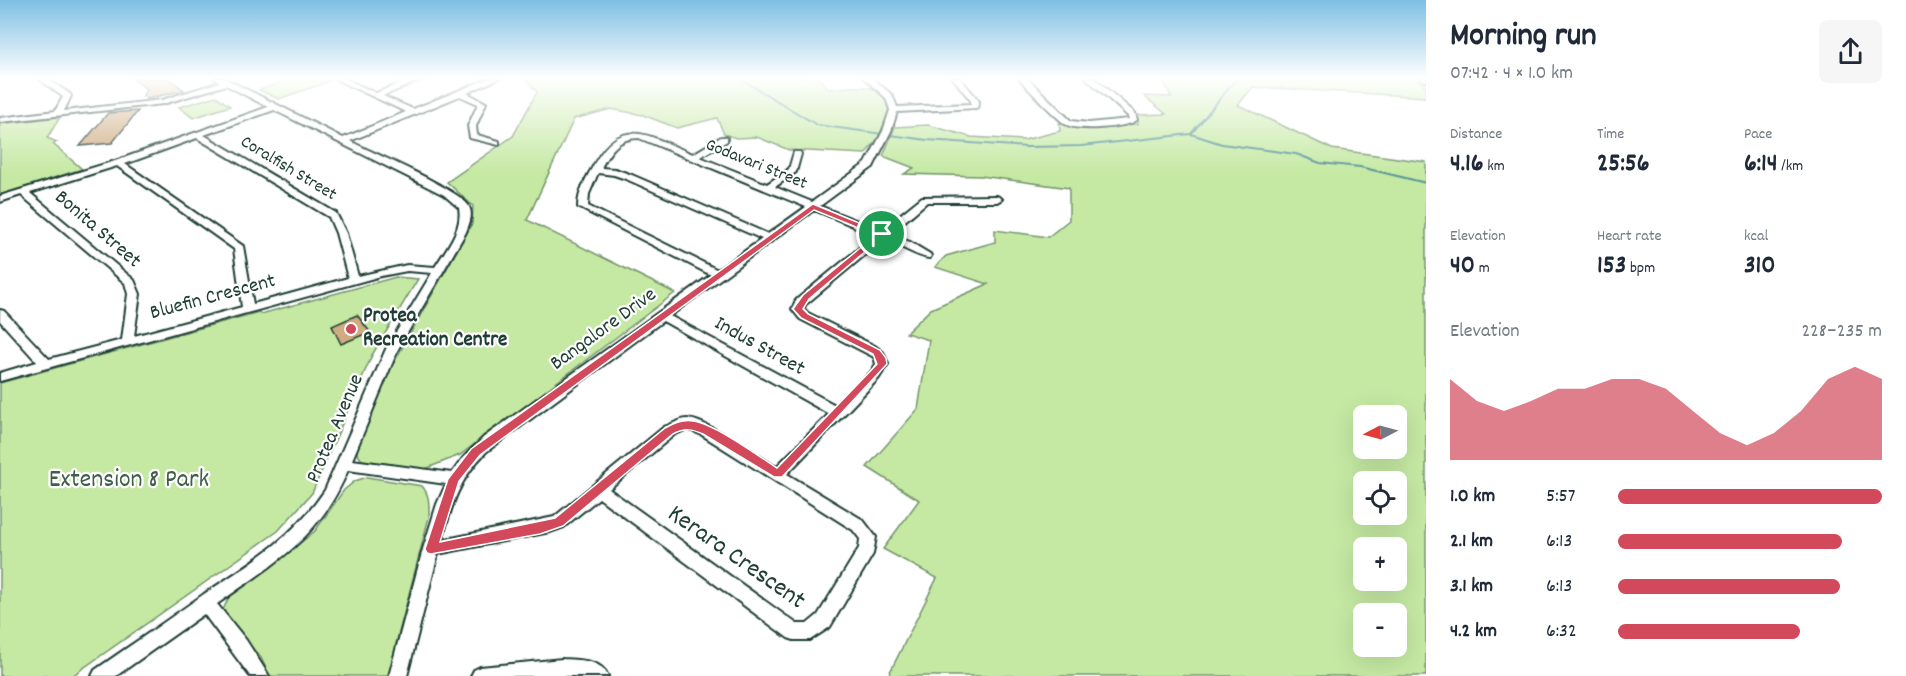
<!DOCTYPE html>
<meta charset="utf-8">
<style>
:root{--surface:#fff;--page:#f6f6f7;--text:#1f2937;--muted:#747a83;--accent:#d1495b}
body{margin:0;font-family:Dekko,sans-serif;background:var(--page);color:var(--text);height:100vh;display:flex;flex-direction:column;font-size:22px;white-space:nowrap}
*{box-sizing:border-box;margin:0}
p{font-size:20px;color:var(--muted)}
.icon{flex:none;width:33px;height:33px;fill:none;stroke:currentColor;stroke-width:2;stroke-linecap:round;stroke-linejoin:round}
.map{position:relative;flex:1;overflow:hidden}
.details{display:flex;flex-direction:column;background:var(--surface);width:480px}
.details>*{flex:none}
.needle{width:39px;rotate:264deg}
.controls{position:absolute;left:1353px;top:405px;display:grid;gap:12px}
.controls a{display:grid;place-items:center;width:54px;height:54px;border-radius:9px;background:var(--surface);box-shadow:0 6px 24px #0002;font-size:30px}
.pin{position:absolute;display:grid;place-items:center;width:51px;height:51px;color:#fff;margin:-26px;border:3px solid #fff;border-radius:50%;box-shadow:0 2px 6px #0007}
.round{display:grid;place-items:center;flex:none;width:63px;height:63px;border-radius:9px;background:var(--page)}
.summary{display:flex;align-items:center;justify-content:space-between;height:102px;padding:0 24px}
h1{font-size:33px;font-weight:700;line-height:45px}
.metrics{display:grid;grid-template-columns:repeat(3,1fr);gap:9px;height:102px;padding:6px 24px}
.metrics div{display:grid;align-content:center}
.metrics b{font-size:26px;font-weight:700}
.metrics small{font-size:16px;font-weight:400}
.metrics p{font-size:16px}
.chart{height:168px;padding:12px 24px}
.chart p{display:flex;justify-content:space-between}
.chart svg{width:100%;height:108px;margin-top:6px;fill:var(--accent);opacity:.7}
ul{padding:0 24px;list-style:none;font-size:20px}
li{display:grid;grid-template-columns:96px 72px 1fr;align-items:center;height:45px}
li i{height:15px;border-radius:8px;background:var(--accent)}
main{display:flex;flex:1;min-height:0}
.map>svg:first-child{display:block}
</style>
<main>
<div class="map">
<svg width="1426" height="676" viewBox="0 0 1426 676">
<rect width="100%" height="100%" fill="#fff"/>
<filter id="ink" filterUnits="userSpaceOnUse"><feTurbulence type="fractalNoise" baseFrequency=".0167" numOctaves="2"/><feDisplacementMap in="SourceGraphic" scale="12" xChannelSelector="R" yChannelSelector="G"/><feConvolveMatrix kernelMatrix="1 2 1 2 8 2 1 2 1" color-interpolation-filters="sRGB"/></filter>
<g filter="url(#ink)">
<g fill="#c5e9a3" stroke="#72936c" stroke-width="1.5" fill-rule="evenodd">
<path d="M293,78h32l5,3 -51,18 -20,-9z"/>
<path d="M525,78h293l12,11c25,-3 52,-9 60,22l-13,29 -12,14 -76,-4 -32,-13 -21,1 -12,-4 -7,-16 -40,10 -34,-13 -32,-6 -37,10 -47,101 148,73 -215,162 -35,14 -63,-9 -5,-6v-9l31,-72 84,-149 1,-18 -26,-24 66,-46 24,-44z"/>
<path d="M1162,78h253l11,9v10l-173,-10 -15,18 94,44 94,13v514h-538l49,-98 -54,-29 36,-49 -52,-33 51,-58 11,-69 -23,-7 25,-24 57,-25 -53,-17 11,-11 49,-14v-12l53,7 21,-17v-32l-88,-12 -77,-2 10,-6 -31,-12 12,-29 33,-2 43,12 53,3 36,-9 -1,-8 15,5 64,-4 -1,-9 29,-1 -22,-18 27,1zM1364,416h32v32h-32zM1364,482h32v32h-32zM1364,548h32v32h-32zM1364,614h32v32h-32z"/>
<path d="M216,96l14,10 -37,12 -14,-11z"/>
<path d="M60,117l-13,21 10,4 -4,2 29,25 -82,26v-71z"/>
<path d="M396,277l22,2 -46,76 -60,138 -34,38 -206,145h-72v-293l259,-71 2,2z"/>
<path d="M367,477l55,9c8,9 7,19 7,31l-33,127 -6,32h-120l-9,-18 -27,-31 -11,-17 5,-11 7,-8 38,-26 42,-34 29,-41 11,-9z"/>
</g>
<g fill="none" stroke-linecap="round" stroke-linejoin="round">
<g stroke="#599599" stroke-width="2">
<path d="M739,78l78,47 110,15 100,7 54,-1 110,-12 41,-50 8,-6"/>
<path d="M1191,134l31,10 74,10 24,9 40,4 66,16"/>
</g>
</g>
<g fill="#cfac82" stroke="#1f3d34" stroke-width="1.5">
<path d="M132,78h36l16,12 -37,9 -4,-3 4,-7z"/>
<path d="M138,111l-26,32 -32,3 28,-33z"/>
<path d="M357,315l13,17 -29,12 -9,-18z"/>
</g>
<g fill="none" stroke-linecap="round" stroke-linejoin="round">
<defs>
<g id="minor">
<path d="M38,78h8l24,16 1,2 -7,15 98,-11 58,-18 -6,-4h10l119,60 63,-26 -73,-34h10l33,15 38,-15h11l-42,18 30,13 77,-31h10l-33,15 19,10 -10,23 1,9 22,6v4l-29,-7 -2,-12 10,-22 -18,-8 -110,45c23,12 106,47 118,64 6,9 1,19 -2,27l-68,117 -46,111 100,13 11,-15 21,-21 227,-162 -133,-68c0,-14 7,-27 14,-39 29,-55 55,-32 101,-14l28,-17h6v4l-27,16 67,27 22,-15 5,-17h6l1,2 -5,18 -21,15 37,15 54,-39 17,-32 7,-21 -4,-12 -22,-20h8l20,17 5,12 74,-3v-3l-18,-23h7l19,23 -2,7 -80,4 -6,19 -18,36 -53,39 61,24 41,-33 75,-1 5,3 -5,3h-70l-37,32 20,8 20,12 1,2 -1,2c-9,1 -35,-15 -46,-19l-79,66 -1,4 4,4 67,33 8,6 5,12 -9,14 -92,96 76,46 13,17 -3,17 -43,73 -20,13h-16l-6,-2 -189,-140 -35,29 -14,5 -112,22 -31,122h-18l34,-127 14,-45 9,-20 -98,-14c-29,69 -73,93 -131,134l29,36 23,36h-19l-46,-62 -88,62h-24l3,-6c36,-25 73,-50 109,-76 47,-31 89,-56 121,-104l61,-141 46,-76 -25,-2 -26,5 -381,105v-8l37,-11 -37,-41v-11l4,1 45,48 73,-19 6,-46 -3,-11 -104,-88 -21,7v-6l115,-35 153,-54 -42,-22 -63,19 -163,18v-4l55,-7 8,-14zM274,110l170,85 15,13c4,21 -13,41 -24,59l-28,-2 -49,11 -12,-43 -10,-20 -132,-78zM197,138l132,79 7,16 12,45 -95,26 -10,-58 -118,-82zM639,138l167,69 -38,27 -136,-59 -17,-6 -14,-1c9,-17 17,-30 38,-30zM117,166l117,83 8,58 -108,29 6,-42 -6,-14 -104,-87zM598,173l16,2 12,4 136,60 -44,31 -130,-64 1,-12zM814,210l61,25 -79,65 -4,9 8,10 74,38 2,7 -5,8 -34,34 -167,-90zM663,321l166,93 -53,53c-18,-11 -71,-48 -89,-48 -7,0 -16,6 -23,8l-110,90 -112,23c10,-36 17,-61 44,-88zM687,429l15,6 151,95 7,9 -1,9 -41,67 -11,9h-10l-188,-135 65,-54z"/>
<path d="M1019,78h8l44,43 18,2 40,-4 -1,-3 -42,-38h8l41,35 2,7c-11,8 -57,11 -70,5 -8,-4 -41,-38 -48,-47z"/>
<path d="M1421,78h5v4z"/>
<path d="M562,659c15,1 39,0 46,17h-137l3,-6 6,-3z"/>
</g>
</defs>
<use href="#minor" stroke="#1f3d34" stroke-width="4"/>
<use href="#minor" fill="#fff" fill-rule="evenodd"/>
</g>
</g>
<linearGradient id="sky" x2="0" y2="1"><stop stop-color="#7ebfe4"/><stop offset="0.45" stop-color="#fff"/><stop offset="1" stop-color="#fff" stop-opacity="0"/></linearGradient>
<rect width="1426" height="173" fill="url(#sky)"/>
<path fill="#d1495b" stroke="#fff" stroke-width="1.5" fill-rule="evenodd" d="M813,204l73,30 -77,65 -6,10 5,5 72,36 6,8 1,6 -105,113h-8l-71,-43c-11,-5 -18,-6 -30,0l-110,92 -23,8 -109,20 -4,-1 -2,-4 23,-70 23,-30zM814,210l62,25 -73,60 -10,14 8,9 72,36 4,10 -100,104c-20,-13 -62,-44 -84,-47 -10,-2 -19,2 -28,7l-110,90 -115,24 19,-61 21,-26z"/>
<circle fill="#d1495b" stroke="#fff" stroke-width="2" cx="351" cy="329" r="6"/>
<g text-anchor="middle" dominant-baseline="central" stroke-width="4.5" stroke-linejoin="round" paint-order="stroke">
<g font-size="18" fill="#1f3d34" stroke="#fff">
<text transform="translate(756 165) rotate(22)">Godavari Street</text>
<text transform="translate(288 169) rotate(31)">Coralfish Street</text>
</g>
<g font-size="21" fill="#1f3d34" stroke="#fff">
<text transform="translate(97 230) rotate(41)">Bonita Street</text>
<text transform="translate(213 298) rotate(-15)">Bluefin Crescent</text>
<text transform="translate(604 330) rotate(-36)">Bangalore Drive</text>
<text transform="translate(759 347) rotate(29)">Indus Street</text>
<text transform="translate(336 429) rotate(-67)">Protea Avenue</text>
</g>
<g font-size="21" font-weight="bold" fill="#1f3d34" stroke="#fff" text-anchor="start">
<text x="363" y="317">Protea<tspan x="363" dy="24">Recreation Centre</tspan></text>
</g>
<g font-size="26" fill="#405f4a" stroke="#fff">
<text x="129" y="480">Extension 8 Park</text>
</g>
<g font-size="26" fill="#1f3d34" stroke="#fff">
<text transform="translate(736 558) rotate(35)">Kerara Crescent</text>
</g>
</g>
</svg>
<div class="controls">
<a><svg class="needle" viewBox="-14 -14 28 28"><path d="M0-13l5 13h-10z" fill="#e53935"/><path d="M0 13l5-13h-10z" fill="#747a83"/></svg></a>
<a><svg class="icon" aria-label="locate" viewBox="0 0 24 24"><circle cx="12" cy="12" r="6"/><path d="M12 2v4M12 18v4M2 12h4M18 12h4"/></svg></a>
<a>+</a>
<a>−</a>
</div>
<div class="pin" style="left:882px;top:234px;background:#1e9e55"><svg class="icon" aria-label="arrive" viewBox="0 0 24 24"><path d="M6 21V4h12l-3 4 3 4H6"/></svg></div>
</div>
<section class="details">
<div class="summary"><div><h1>Morning run</h1><p>07:42 · 4 × 1.0 km</p></div><a class="round"><svg class="icon" aria-label="share" viewBox="0 0 24 24"><path d="M12 15V3M7 8l5-5 5 5M5 13v7h14v-7"/></svg></a></div>
<div class="metrics">
<div><p>Distance</p><b>4.16<small> km</small></b></div>
<div><p>Time</p><b>25:56</b></div>
<div><p>Pace</p><b>6:14<small> /km</small></b></div>
</div>
<div class="metrics">
<div><p>Elevation</p><b>40<small> m</small></b></div>
<div><p>Heart rate</p><b>153<small> bpm</small></b></div>
<div><p>kcal</p><b>310</b></div>
</div>
<div class="chart"><p><span>Elevation</span>228–235 m</p>
<svg viewBox="0 0 160 44" preserveAspectRatio="none"><path d="M0 44V11L10 20L20 24L30 20L40 15L50 15L60 11L70 11L80 15L90 24L100 33L110 38L120 33L130 24L140 11L150 6L160 11V44z"/></svg>
</div>
<ul>
<li><b>1.0 km</b>5:57<i style="width:100%"></i></li>
<li><b>2.1 km</b>6:13<i style="width:85%"></i></li>
<li><b>3.1 km</b>6:13<i style="width:84%"></i></li>
<li><b>4.2 km</b>6:32<i style="width:69%"></i></li>
</ul>
</section>
</main>
